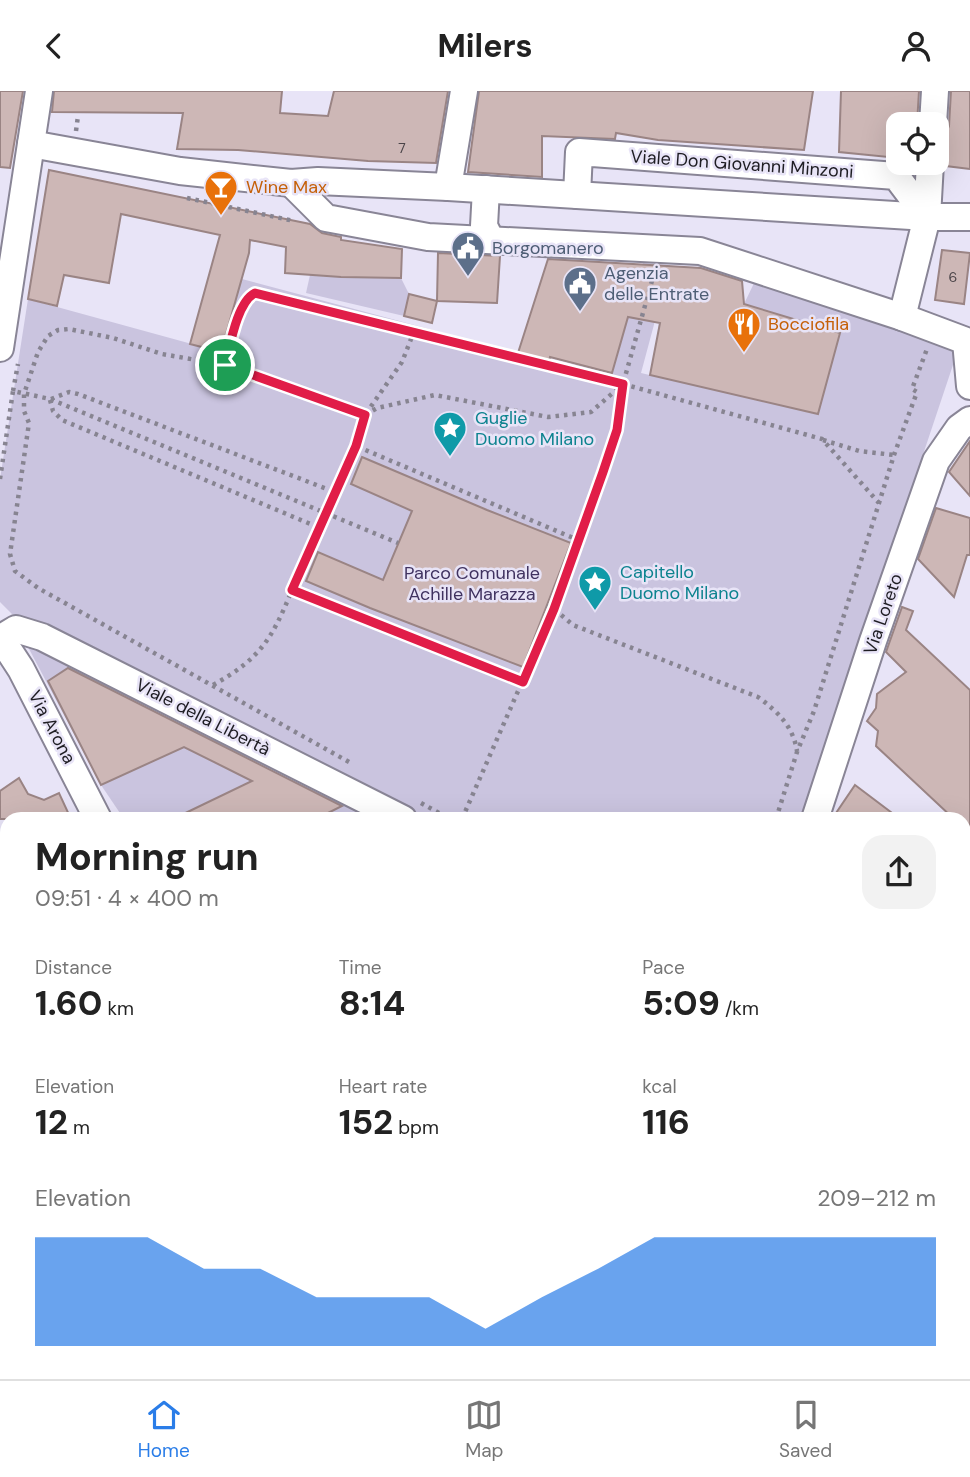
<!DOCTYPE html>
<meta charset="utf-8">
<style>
:root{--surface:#fff;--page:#f2f2f2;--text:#222;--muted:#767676;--line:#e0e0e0;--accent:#2a7de8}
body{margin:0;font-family:"DM Sans",sans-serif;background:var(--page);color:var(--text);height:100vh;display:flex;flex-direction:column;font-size:26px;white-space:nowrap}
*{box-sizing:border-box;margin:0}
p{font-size:23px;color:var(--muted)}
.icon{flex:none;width:38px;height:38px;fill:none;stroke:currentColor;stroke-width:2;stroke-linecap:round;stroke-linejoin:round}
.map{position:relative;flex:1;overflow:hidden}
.panel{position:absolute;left:0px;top:721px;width:971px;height:567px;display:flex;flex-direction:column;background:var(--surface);border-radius:21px 21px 0 0;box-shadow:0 7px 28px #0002}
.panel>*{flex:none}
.buttons{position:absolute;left:886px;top:21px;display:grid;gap:14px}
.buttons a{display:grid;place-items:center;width:63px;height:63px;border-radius:14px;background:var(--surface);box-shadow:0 7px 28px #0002;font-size:35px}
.pin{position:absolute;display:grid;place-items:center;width:60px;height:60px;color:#fff;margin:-30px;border:4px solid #fff;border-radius:50%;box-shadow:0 2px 7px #0007}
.round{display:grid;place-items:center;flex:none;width:74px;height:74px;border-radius:21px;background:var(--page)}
.overview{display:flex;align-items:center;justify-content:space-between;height:119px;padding:0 35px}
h1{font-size:38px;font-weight:700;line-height:52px}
.metrics{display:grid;grid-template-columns:repeat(3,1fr);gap:10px;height:119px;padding:7px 35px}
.metrics div{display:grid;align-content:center}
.metrics b{font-size:35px;font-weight:700}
.metrics small{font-size:19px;font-weight:400}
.metrics p{font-size:19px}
.chart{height:196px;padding:14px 35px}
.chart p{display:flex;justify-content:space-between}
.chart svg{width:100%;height:126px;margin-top:7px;fill:var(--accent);opacity:.7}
header{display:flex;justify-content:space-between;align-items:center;height:91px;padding:0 35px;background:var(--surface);font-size:32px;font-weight:700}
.menu{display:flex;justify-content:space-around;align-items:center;height:98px;border-top:2px solid var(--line);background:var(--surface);font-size:19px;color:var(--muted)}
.menu a{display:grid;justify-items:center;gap:4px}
.menu .on{color:var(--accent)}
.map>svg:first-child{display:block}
</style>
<header><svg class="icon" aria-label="back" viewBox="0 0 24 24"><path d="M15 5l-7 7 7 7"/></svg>Milers<svg class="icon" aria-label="person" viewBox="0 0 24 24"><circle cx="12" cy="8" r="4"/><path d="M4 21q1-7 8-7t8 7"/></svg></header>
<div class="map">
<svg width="970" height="1288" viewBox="0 0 970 1288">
<rect width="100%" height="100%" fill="#e8e4f7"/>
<g fill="#cac4df">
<path d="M643,172l27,2 -29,108 177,41 -74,-110 12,-25 202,71 -157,469h-385l-404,-205 -12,-12v-123l28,-180 193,53 21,-73 307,82 29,4 34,8z"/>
<path d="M310,184l91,3 8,16 -5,22 -98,-23z"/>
<path d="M19,539l384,189h-279l-23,-34z"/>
<path d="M964,771l6,5v208l-6,-3z"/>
<path d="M0,940l7,1v222l-7,-2z"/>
<path d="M964,1027l6,3v258h-592l-4,-7h590z"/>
</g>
<g fill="#cdb7b6" stroke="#9a8484" stroke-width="2">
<path d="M0,0h23l-13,77 -10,-1z"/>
<path d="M54,0h228l-2,22 48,3 6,-25h114l-12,72 -68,-2 -130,-11 -61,-1 6,-36 -131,-1z"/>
<path d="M479,0h334l-9,59 -146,-10 -42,-7 -1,6 -73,-3v41l-74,-5z"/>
<path d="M841,0h78l-2,33h-19v34l-59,-6z"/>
<path d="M951,0h19v78l-24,-3 -2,-11 -8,-6 1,-10 9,-6 3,-7z"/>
<path d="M49,79l261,54 12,9 19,4v3l61,9 -1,29 -60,-1 -56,-4 1,-26 -36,-7 -1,13 -28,99 -31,-8 30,-109 -99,-21 -12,69 -45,-8 -7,31 -29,-7z"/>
<path d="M942,159l28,3 -6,51 -29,-4z"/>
<path d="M438,162l62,3 -3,47 -60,-2z"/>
<path d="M548,168l153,9 41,13 2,23 96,29 -22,81 -168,-39 10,-52 -32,-6 -16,56 -62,-16 -1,4 -31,-8z"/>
<path d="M409,203l28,7 -5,22 -28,-7z"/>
<path d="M970,350v55l-21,-24z"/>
<path d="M362,366l125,53 84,33 -48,124 -153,-59 -64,-27 12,-29 65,28 29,-69 -61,-27z"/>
<path d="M936,417l34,10v37h-3l-13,42 -36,-38z"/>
<path d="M902,516l11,4 -7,19 64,60v144l-6,-5v-10h-10l-78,-73 2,-15 -11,-10 9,-13 1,-14 29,-22 -20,-20z"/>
<path d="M68,577l274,138 -26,13h-143l79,-38 -68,-34 -83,38 -53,-104z"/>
<path d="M19,687l9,16 16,6 15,-7 12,26h-71v-28z"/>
<path d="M855,694l45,34h-68z"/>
</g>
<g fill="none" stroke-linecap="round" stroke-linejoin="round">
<defs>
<path id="lane" d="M355,1281l16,7"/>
<g id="street">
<path d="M933,33l2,-33"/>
<path d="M31,53l149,27 111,12 27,-2 130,6 479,30h43"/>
<path d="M291,92l35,35 102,19 272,14 202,66 64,24 4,45"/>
<path d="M448,96l16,-96"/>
<path d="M486,98l-2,37 7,14"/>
<path d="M577,104l2,-43 317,24 31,41"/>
<path d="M902,226l25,-100 3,-54"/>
<path d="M0,257l39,-257"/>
<path d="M0,546l21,32 77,150"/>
<path d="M1,547l15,-9 26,8 361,182"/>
<path d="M815,728l58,-178 63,-180 23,-33 11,-8"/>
<path d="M0,927l7,2"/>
<path d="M964,1003l6,3"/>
<path d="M374,1281l4,7"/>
<path d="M951,1281l10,3"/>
</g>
</defs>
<use href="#lane" stroke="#898596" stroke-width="18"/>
<use href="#street" stroke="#898596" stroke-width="30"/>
<g stroke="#878491" stroke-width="4.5" stroke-dasharray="3.5 5" stroke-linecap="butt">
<path d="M76,40l2,-15"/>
<path d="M187,107l107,23"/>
<path d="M225,274c5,-19 12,-63 30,-72l368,91 199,55 57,64"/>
<path d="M13,300l5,-27"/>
<path d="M51,308l18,-7 9,2 257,98"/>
<path d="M50,309l3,11 9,9 258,108"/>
<path d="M823,349l36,11 35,4"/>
<path d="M356,355l9,-31 37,-53 11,-28"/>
<path d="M0,388l13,-88 37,8 348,144"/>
<path d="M547,515l7,3 19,16 185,72c20,15 35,29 39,54"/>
<path d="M523,591l-231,-92 64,-144 222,94"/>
<path d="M213,594c47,-26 59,-46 79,-95"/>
<path d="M349,671l-311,-174 -23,-17 -5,-17 19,-131 -5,-12v-17l14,-42 10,-16 10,-6 11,-1 44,9 49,16 63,11 140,50 12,-7 58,-13 113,22 43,-5 32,-28"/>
<path d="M421,712l29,16"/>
<path d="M462,728l92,-210 49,-137 14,-42 6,-46 32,-114"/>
<path d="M776,728l21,-67 17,-41 80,-256 23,-63 -5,-3 15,-40"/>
<path d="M0,975l7,-8"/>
</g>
<use href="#lane" stroke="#fff" stroke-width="14"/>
<use href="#street" stroke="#fff" stroke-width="26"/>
<defs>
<g id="rail">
<path d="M0,1258l7,2"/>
<path d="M96,1281l32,7"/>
</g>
</defs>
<use href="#rail" stroke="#888592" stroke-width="8"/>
<use href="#rail" stroke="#e8e4f7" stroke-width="5" stroke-dasharray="16" stroke-linecap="butt"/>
</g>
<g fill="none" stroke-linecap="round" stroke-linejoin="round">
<defs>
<path id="route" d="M255,202l368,91 -6,46 -14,42 -49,137 -31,73 -231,-92 64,-144 9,-31 -140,-50c5,-19 12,-63 30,-72z"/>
</defs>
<use href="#route" stroke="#fff" stroke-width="14"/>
<use href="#route" stroke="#e11d48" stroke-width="9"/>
</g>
<defs>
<symbol id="bar-pin" viewBox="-11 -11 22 30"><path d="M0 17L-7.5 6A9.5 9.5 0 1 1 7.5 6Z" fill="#e8710a" stroke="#e8e4f7"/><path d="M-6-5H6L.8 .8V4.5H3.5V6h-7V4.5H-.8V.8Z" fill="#fff"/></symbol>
<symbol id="civic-pin" viewBox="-11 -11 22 30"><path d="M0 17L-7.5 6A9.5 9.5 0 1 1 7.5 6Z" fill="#5c6f8a" stroke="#e8e4f7"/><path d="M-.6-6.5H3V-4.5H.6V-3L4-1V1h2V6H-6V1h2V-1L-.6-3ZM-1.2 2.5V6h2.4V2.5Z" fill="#fff"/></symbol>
<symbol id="restaurant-pin" viewBox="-11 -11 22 30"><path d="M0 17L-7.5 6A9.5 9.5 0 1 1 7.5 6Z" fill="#e8710a" stroke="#e8e4f7"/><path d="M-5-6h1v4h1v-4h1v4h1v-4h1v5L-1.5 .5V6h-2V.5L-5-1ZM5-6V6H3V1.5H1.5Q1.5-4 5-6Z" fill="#fff"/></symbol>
<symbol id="sight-pin" viewBox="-11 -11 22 30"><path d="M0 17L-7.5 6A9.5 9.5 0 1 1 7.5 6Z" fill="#0f9aa8" stroke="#e8e4f7"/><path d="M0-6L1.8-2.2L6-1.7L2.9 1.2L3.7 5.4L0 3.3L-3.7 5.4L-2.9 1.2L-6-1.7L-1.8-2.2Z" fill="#fff"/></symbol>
</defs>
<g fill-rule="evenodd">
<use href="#bar-pin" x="202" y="77" width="38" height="52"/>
<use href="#civic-pin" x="449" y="138" width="38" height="52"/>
<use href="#civic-pin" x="561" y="173" width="38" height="52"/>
<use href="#restaurant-pin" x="725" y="214" width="38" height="52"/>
<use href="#sight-pin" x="431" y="318" width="38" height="52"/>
<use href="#sight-pin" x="576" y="472" width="38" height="52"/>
</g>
<g text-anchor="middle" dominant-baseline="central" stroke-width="5" stroke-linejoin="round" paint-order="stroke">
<g font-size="14" fill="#4a4448">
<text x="402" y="57">7</text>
<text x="953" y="186">6</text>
</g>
<g font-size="18" fill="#1e1d23" stroke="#e8e4f7">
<text transform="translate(742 73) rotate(4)">Viale Don Giovanni Minzoni</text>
<text transform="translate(883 523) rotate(-71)">Via Loreto</text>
<text transform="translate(203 626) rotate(27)">Viale della Libertà</text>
<text transform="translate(52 636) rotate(62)">Via Arona</text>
</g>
<g font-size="18" fill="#c56008" stroke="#e8e4f7" text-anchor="start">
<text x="246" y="96">Wine Max</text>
<text x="768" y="233">Bocciofila</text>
</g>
<g font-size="18" fill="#4e5e75" stroke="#e8e4f7" text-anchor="start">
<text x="492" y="157">Borgomanero</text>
<text x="604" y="182">Agenzia<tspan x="604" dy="21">delle Entrate</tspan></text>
</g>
<g font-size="18" fill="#0d838f" stroke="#e8e4f7" text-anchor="start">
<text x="475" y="327">Guglie<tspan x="475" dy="21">Duomo Milano</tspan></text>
<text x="620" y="481">Capitello<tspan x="620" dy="21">Duomo Milano</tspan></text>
</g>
<g font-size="18" fill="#403260" stroke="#e8e4f7">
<text x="472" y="482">Parco Comunale<tspan x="472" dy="21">Achille Marazza</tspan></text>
</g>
</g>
</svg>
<div class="buttons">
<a><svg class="icon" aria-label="locate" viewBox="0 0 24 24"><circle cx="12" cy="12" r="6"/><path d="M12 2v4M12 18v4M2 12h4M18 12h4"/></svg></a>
</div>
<div class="pin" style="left:225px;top:274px;background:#1e9e55"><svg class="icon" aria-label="arrive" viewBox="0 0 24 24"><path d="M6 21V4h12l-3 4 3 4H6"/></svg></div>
<section class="panel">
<div class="overview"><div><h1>Morning run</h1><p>09:51 · 4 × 400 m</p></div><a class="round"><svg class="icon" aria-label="share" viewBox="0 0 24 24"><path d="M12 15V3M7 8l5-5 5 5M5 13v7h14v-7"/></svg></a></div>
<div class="metrics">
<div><p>Distance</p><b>1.60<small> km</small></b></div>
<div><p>Time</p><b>8:14</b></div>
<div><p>Pace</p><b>5:09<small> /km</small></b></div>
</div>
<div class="metrics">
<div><p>Elevation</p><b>12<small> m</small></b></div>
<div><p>Heart rate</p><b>152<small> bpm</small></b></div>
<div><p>kcal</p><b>116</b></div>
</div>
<div class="chart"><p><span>Elevation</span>209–212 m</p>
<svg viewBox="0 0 160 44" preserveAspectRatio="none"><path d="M0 44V6L10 6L20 6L30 17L40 17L50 27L60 27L70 27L80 38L90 27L100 17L110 6L120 6L130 6L140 6L150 6L160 6V44z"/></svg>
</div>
</section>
</div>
<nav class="menu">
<a class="on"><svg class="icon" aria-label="home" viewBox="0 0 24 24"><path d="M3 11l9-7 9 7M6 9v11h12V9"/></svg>Home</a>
<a><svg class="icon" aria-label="map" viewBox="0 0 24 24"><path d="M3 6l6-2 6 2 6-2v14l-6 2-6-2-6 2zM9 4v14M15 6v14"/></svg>Map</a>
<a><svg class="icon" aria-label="saved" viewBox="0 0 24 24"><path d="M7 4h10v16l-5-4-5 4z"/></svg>Saved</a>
</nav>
